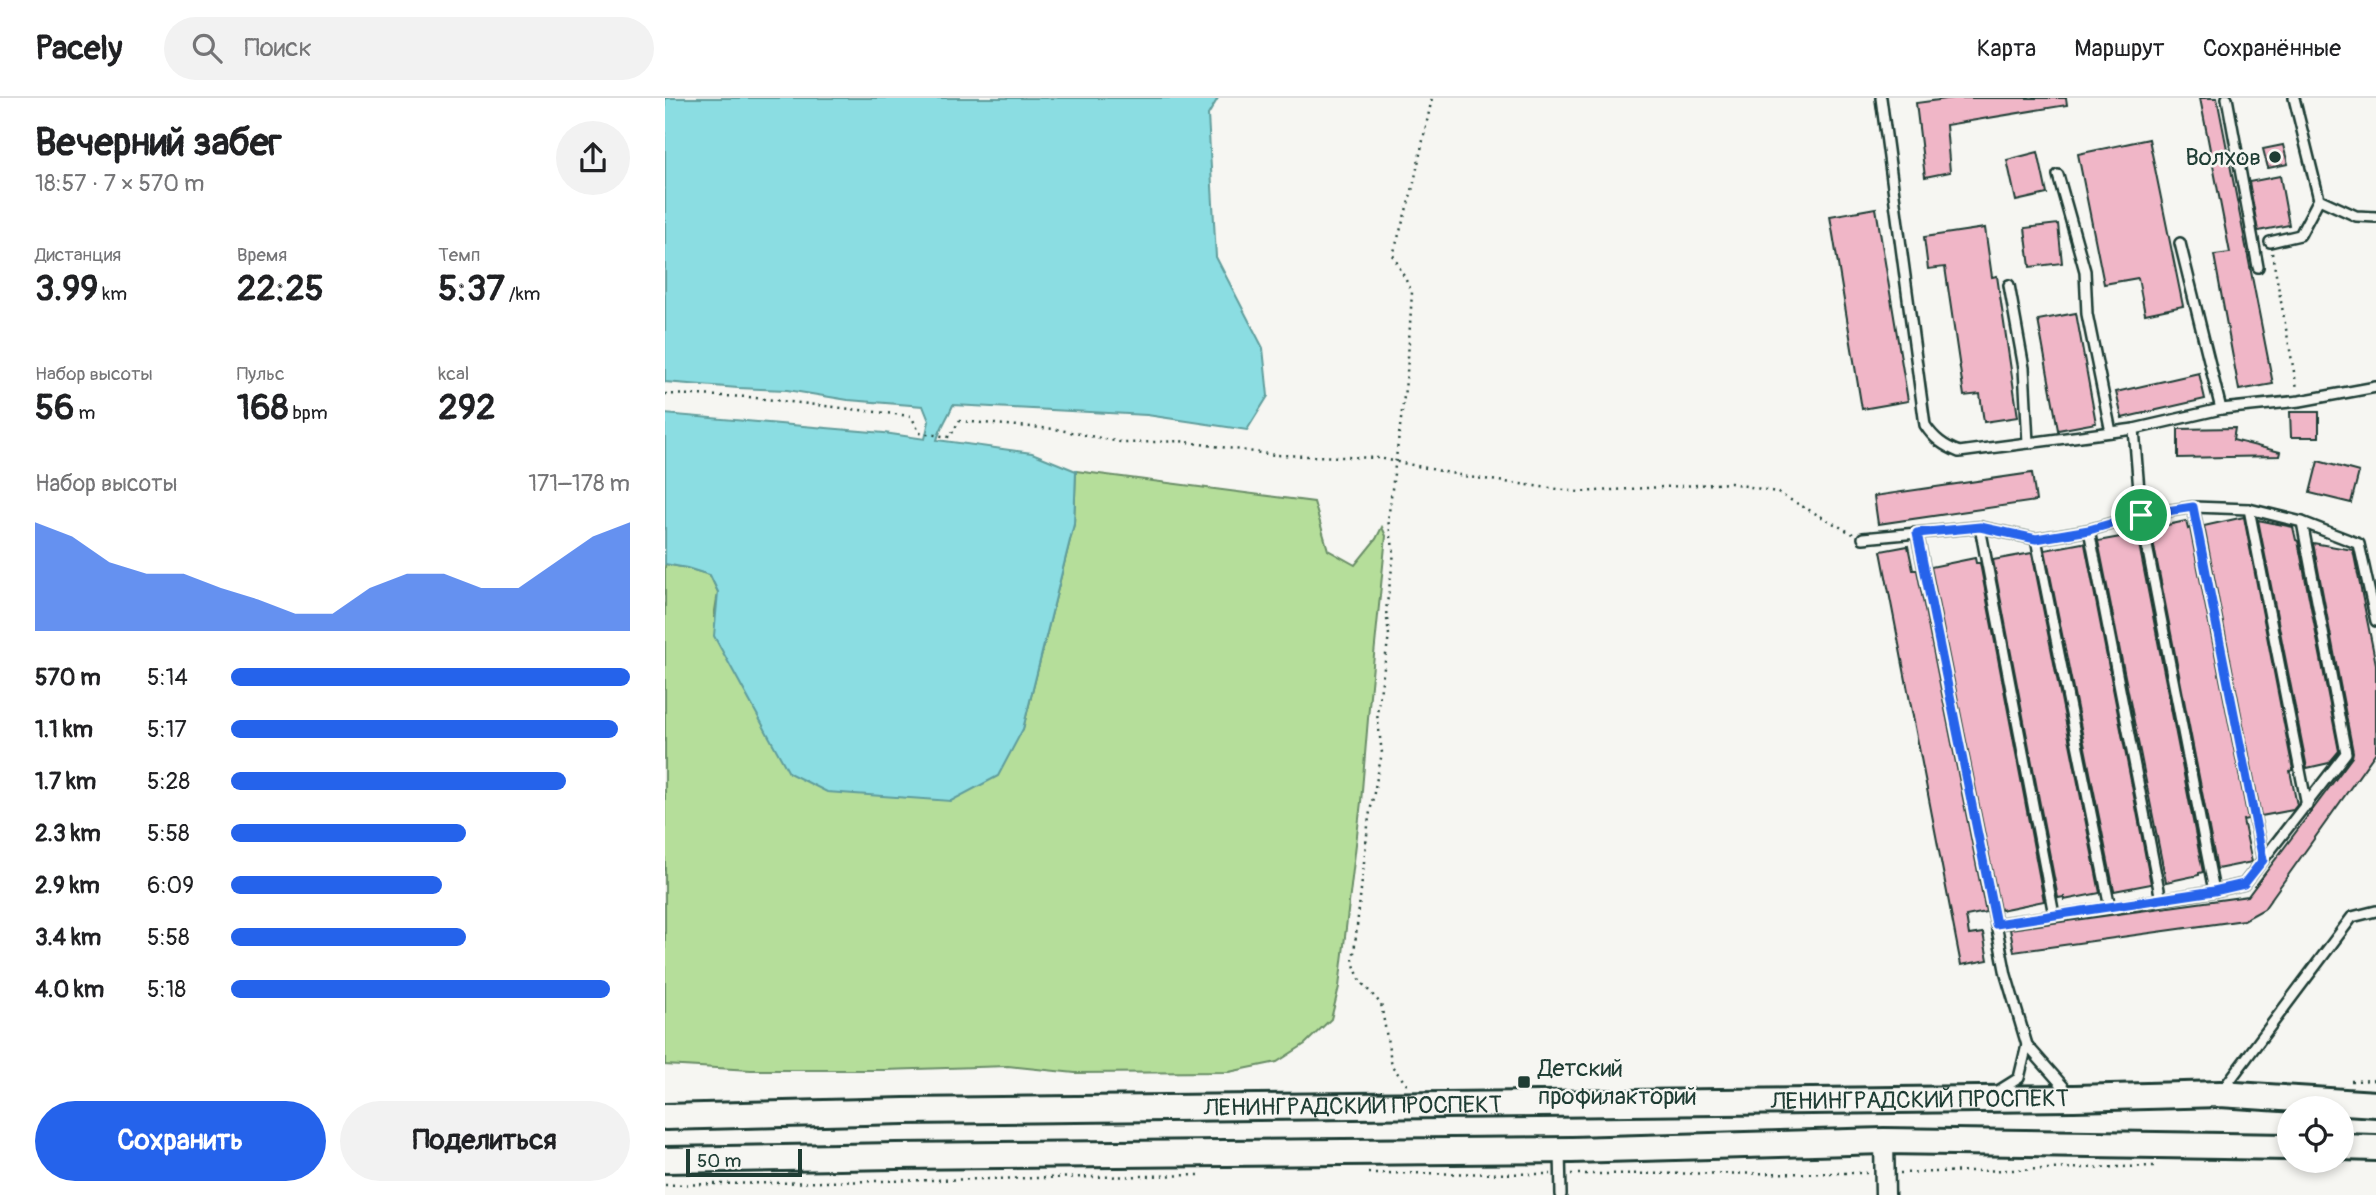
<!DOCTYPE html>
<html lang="ru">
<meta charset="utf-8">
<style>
:root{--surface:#fff;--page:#f2f2f2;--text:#202124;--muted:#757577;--line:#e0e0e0;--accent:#2563eb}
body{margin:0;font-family:Pangolin,sans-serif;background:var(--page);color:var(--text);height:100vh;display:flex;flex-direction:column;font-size:26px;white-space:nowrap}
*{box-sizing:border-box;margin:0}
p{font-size:23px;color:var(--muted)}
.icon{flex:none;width:38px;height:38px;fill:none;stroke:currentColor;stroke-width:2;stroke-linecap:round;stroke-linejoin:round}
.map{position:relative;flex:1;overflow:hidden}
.side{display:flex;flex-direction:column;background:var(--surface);width:665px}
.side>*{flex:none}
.fabs{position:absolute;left:1612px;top:998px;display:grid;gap:14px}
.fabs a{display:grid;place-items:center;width:77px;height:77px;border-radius:50%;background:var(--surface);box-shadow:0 4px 10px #0003;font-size:35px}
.scale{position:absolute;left:21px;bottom:18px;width:116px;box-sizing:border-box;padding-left:7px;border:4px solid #1f3d34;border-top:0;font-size:19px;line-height:24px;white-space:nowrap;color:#1f3d34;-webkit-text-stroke:5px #f6f6f2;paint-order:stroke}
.pin{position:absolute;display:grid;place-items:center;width:60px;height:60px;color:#fff;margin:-30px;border:4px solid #fff;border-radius:50%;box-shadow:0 2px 7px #0007}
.round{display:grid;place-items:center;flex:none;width:74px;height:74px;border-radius:37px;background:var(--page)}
.head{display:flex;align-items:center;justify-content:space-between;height:119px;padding:0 35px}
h1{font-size:38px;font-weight:800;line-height:52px}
.stats{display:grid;grid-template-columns:repeat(3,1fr);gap:10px;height:119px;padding:7px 35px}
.stats div{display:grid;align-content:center}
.stats b{font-size:35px;font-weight:800}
.stats small{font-size:19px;font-weight:400}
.stats p{font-size:19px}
.chart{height:196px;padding:14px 35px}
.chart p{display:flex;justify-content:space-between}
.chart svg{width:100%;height:126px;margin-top:7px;fill:var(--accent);opacity:.7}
.primary-button{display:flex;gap:14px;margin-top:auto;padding:14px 35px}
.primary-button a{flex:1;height:80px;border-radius:42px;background:var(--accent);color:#fff;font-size:28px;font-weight:800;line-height:80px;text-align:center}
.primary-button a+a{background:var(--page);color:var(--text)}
ul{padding:0 35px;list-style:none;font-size:23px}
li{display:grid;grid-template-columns:112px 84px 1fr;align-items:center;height:52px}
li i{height:18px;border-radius:9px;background:var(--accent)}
header{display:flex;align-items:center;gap:42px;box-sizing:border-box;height:98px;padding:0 35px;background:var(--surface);border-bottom:2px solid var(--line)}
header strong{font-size:33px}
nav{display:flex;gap:38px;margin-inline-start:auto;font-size:24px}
.search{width:490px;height:63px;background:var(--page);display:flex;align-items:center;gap:18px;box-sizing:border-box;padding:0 24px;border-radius:38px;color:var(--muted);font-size:26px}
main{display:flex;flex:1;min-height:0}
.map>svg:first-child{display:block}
</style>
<header>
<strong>Pacely</strong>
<div class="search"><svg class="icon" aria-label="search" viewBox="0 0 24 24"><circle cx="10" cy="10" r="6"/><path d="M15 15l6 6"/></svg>Поиск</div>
<nav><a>Карта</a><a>Маршрут</a><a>Сохранённые</a></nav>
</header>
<main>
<section class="side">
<div class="head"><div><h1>Вечерний забег</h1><p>18:57 · 7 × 570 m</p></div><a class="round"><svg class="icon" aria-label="share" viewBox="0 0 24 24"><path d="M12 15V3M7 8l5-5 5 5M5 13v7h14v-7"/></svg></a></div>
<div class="stats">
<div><p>Дистанция</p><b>3.99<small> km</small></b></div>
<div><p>Время</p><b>22:25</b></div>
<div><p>Темп</p><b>5:37<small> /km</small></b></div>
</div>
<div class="stats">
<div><p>Набор высоты</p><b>56<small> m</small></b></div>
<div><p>Пульс</p><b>168<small> bpm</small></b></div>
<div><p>kcal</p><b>292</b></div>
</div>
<div class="chart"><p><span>Набор высоты</span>171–178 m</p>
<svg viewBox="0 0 160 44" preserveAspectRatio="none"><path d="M0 44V6L10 11L20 20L30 24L40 24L50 29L60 33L70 38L80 38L90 29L100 24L110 24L120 29L130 29L140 20L150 11L160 6V44z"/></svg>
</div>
<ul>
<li><b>570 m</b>5:14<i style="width:100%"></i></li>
<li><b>1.1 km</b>5:17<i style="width:97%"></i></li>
<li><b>1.7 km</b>5:28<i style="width:84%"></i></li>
<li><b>2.3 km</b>5:58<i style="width:59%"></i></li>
<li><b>2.9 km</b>6:09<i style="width:53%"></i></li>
<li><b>3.4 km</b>5:58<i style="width:59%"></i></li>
<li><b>4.0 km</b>5:18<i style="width:95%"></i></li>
</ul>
<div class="primary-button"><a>Сохранить</a><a>Поделиться</a></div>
</section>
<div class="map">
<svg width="1711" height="1097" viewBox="0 0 1711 1097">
<rect width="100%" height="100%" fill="#f6f6f2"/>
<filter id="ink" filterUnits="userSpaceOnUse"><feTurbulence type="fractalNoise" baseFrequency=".0143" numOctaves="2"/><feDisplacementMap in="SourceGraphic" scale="14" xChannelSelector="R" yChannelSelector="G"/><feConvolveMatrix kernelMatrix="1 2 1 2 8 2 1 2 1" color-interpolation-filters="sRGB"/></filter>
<g filter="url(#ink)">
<path fill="#b5de9a" stroke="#6a8e67" stroke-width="2" d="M411,373l238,31 14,48 27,15 21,-26 6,-12 4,9 -16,159 -9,107 -22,185 -8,32 -26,25 -28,18 -48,10 -154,1 -67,-7 -123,4h-134l-86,-5v-501l22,4 23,7 8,17 -4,25 309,112 51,-205z"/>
<path fill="#8bdde2" stroke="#609d9c" stroke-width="2" d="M0,0h553l-10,17 8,142 47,91 5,48 -21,34 -100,-15 -194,-10c-5,12 -13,23 -16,35l95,13 44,18 -2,53 -51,205 -25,47 -47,25 -124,-9 -38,-19 -75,-137 4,-44 -8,-17 -23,-7 -22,-4v-150l219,19 41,6 4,-18 -6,-15 -75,-6 -61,-10 -49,-2 -73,-6z"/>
<g fill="#f0b6c7" stroke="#1f3d34" stroke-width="2">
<path d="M1289,0h112l1,7 -121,20 4,47 -25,5 -9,-74z"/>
<path d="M1535,0h17l56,286 -34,6 -25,-135 16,-2z"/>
<path d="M1484,41l34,167 -38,8 -7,-36 -34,6 -26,-130z"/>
<path d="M1618,47l5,19 -20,4 -5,-19z"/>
<path d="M1373,54l9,42 -31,7 -9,-41z"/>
<path d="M1615,78l9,49 -31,6 -9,-49z"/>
<path d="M1211,110l32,193 -46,8 -32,-193z"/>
<path d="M1393,126l4,39 -32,4 -5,-39z"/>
<path d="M1320,130l7,49 5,-1 21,141 -34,5 -4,-28 -16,2 -19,-129 -17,2 -4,-32z"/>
<path d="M1411,215l20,110 -38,7 -20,-110z"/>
<path d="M1534,275l6,26 -83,19 -6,-26z"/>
<path d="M1625,314h29v25h-28z"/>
<path d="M1570,330l-2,12 47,12 -1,4 -101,2v-29z"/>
<path d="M1653,363l41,11 -8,31 -41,-10z"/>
<path d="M1367,375l4,28 -158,23 -4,-28z"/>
<path d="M1579,419l49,253 -3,1 7,34 -4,5 -32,6 -57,-290z"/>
<path d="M1593,422l35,7 3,13 2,1 41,210 -10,12 -22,5z"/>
<path d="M1521,423l2,8 2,-1 58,291 -5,1 9,42 -35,7 -66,-338h2v-3z"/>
<path d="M1472,436l66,338 -4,1v2l-33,7 -68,-341z"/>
<path d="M1417,445l3,1 66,340 -37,7 -69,-341z"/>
<path d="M1648,445l40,7 23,114v88l-112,157 -20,11 -230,32 -4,-23 238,-33 104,-139 1,-5z"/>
<path d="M1243,448l5,24h4l69,342 -20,4 3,19 14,-2 5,27 -27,5 -80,-414z"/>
<path d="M1367,455l68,340 -36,7v-3l-6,1 -65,-338z"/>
<path d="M1310,460l1,5h4l64,338 -44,9 -69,-343z"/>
</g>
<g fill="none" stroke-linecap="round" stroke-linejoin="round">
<defs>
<g id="lane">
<path d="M1216,0l44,327c9,14 19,21 34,27l175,-23 87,-20 79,-8 76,-14"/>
<path d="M1562,0l31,169"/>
<path d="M1629,0l25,101 37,17 20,1"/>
<path d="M1393,77l27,96 2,43 24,118"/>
<path d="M1605,144l30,-7 19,-36"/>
<path d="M1515,145l41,166"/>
<path d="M1344,187l15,83 4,75"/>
<path d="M1469,331l7,86 73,376"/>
<path d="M1528,409l70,353"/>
<path d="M1584,411l58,297"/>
<path d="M1315,429l74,388"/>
<path d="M1424,432l72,370"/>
<path d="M1198,440l54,-5"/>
<path d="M1371,441l74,369"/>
<path d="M1331,826l-79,-391 63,-6 56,12 53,-9 52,-15 52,-8 56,2 53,13 57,22 17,77"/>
<path d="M1556,994l131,-175 24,-6"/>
<path d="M1330,995l24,-15 8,-33"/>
<path d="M1405,996l-43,-49 -21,-70 -10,-51 114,-16 104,-17 30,-7 102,-131 -44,-231"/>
<path d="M895,1053l1,44"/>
</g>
<path id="street" d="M1219,1043l1,54"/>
<g id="secondary">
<path id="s1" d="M0,1019l239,-6 1170,-13 146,-4 156,10"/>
<path d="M1676,1049l35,1"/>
<path d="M0,1062l231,-4 676,-6 312,-9 405,6"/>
</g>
</defs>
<use href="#lane" stroke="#1f3d34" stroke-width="14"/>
<use href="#street" stroke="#1f3d34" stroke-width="23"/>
<use href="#secondary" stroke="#1f3d34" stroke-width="30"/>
<g stroke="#1f3d34" stroke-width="2.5" stroke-dasharray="2 5" stroke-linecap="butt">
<path d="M1607,155l25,135"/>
<path d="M0,296l83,3 163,19 9,17 30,4 9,-16 96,8 70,14 55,-2 95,14 104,3 90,19 110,15 152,-9 45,9 77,42"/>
<path d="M1686,983l25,-1"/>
<path d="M742,987l-15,-19 -11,-62 -21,-23 -7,-19 16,-145 13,-64 -5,-39 12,-79 -3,-24 8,-58 -6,-33 19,-147 5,-81 -19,-37 20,-68 19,-89"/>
<path d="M1638,1065l24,-1"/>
<path d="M703,1075l183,1"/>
<path d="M1235,1075l256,-7"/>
<path d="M906,1076l298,-1"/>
<path d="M0,1087l536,-10"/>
</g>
<use href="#lane" stroke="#f6f6f2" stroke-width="9"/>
<use href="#street" stroke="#f6f6f2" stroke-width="18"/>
<use href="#secondary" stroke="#f6f6f2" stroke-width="24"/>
</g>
</g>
<g fill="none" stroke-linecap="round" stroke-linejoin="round" filter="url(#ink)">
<defs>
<path id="route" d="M1528,409l70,353 -19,24 -30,7 -218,33 -79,-391 63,-6 56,12 53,-9 52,-15z"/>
</defs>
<use href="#route" stroke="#fff" stroke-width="14"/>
<use href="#route" stroke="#2563eb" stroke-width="9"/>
</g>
<g fill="#1f3d34" stroke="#f6f6f2" stroke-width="2.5">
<circle cx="1610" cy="59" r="7"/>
<rect x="852" y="977" width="14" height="14" rx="3.5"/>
</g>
<g text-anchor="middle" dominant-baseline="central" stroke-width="5" stroke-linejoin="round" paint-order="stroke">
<g font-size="24" fill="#1f3d34" stroke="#f6f6f2" text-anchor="end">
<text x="1596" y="59">Волхов</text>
<text x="873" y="970" text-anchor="start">Детский<tspan x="873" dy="28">профилакторий</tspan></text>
</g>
<g font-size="24" fill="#1f3d34" stroke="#f6f6f2">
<text stroke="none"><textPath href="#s1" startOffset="1255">ЛЕНИНГРАДСКИЙ ПРОСПЕКТ</textPath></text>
<text stroke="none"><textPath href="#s1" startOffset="688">ЛЕНИНГРАДСКИЙ ПРОСПЕКТ</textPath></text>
</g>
</g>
</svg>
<div class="fabs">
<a><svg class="icon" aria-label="locate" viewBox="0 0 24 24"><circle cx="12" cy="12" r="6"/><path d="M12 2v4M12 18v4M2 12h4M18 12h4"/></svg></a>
</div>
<div class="scale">50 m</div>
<div class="pin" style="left:1476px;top:417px;background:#1e9e55"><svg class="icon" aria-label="arrive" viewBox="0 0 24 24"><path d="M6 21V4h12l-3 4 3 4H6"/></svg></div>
</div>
</main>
